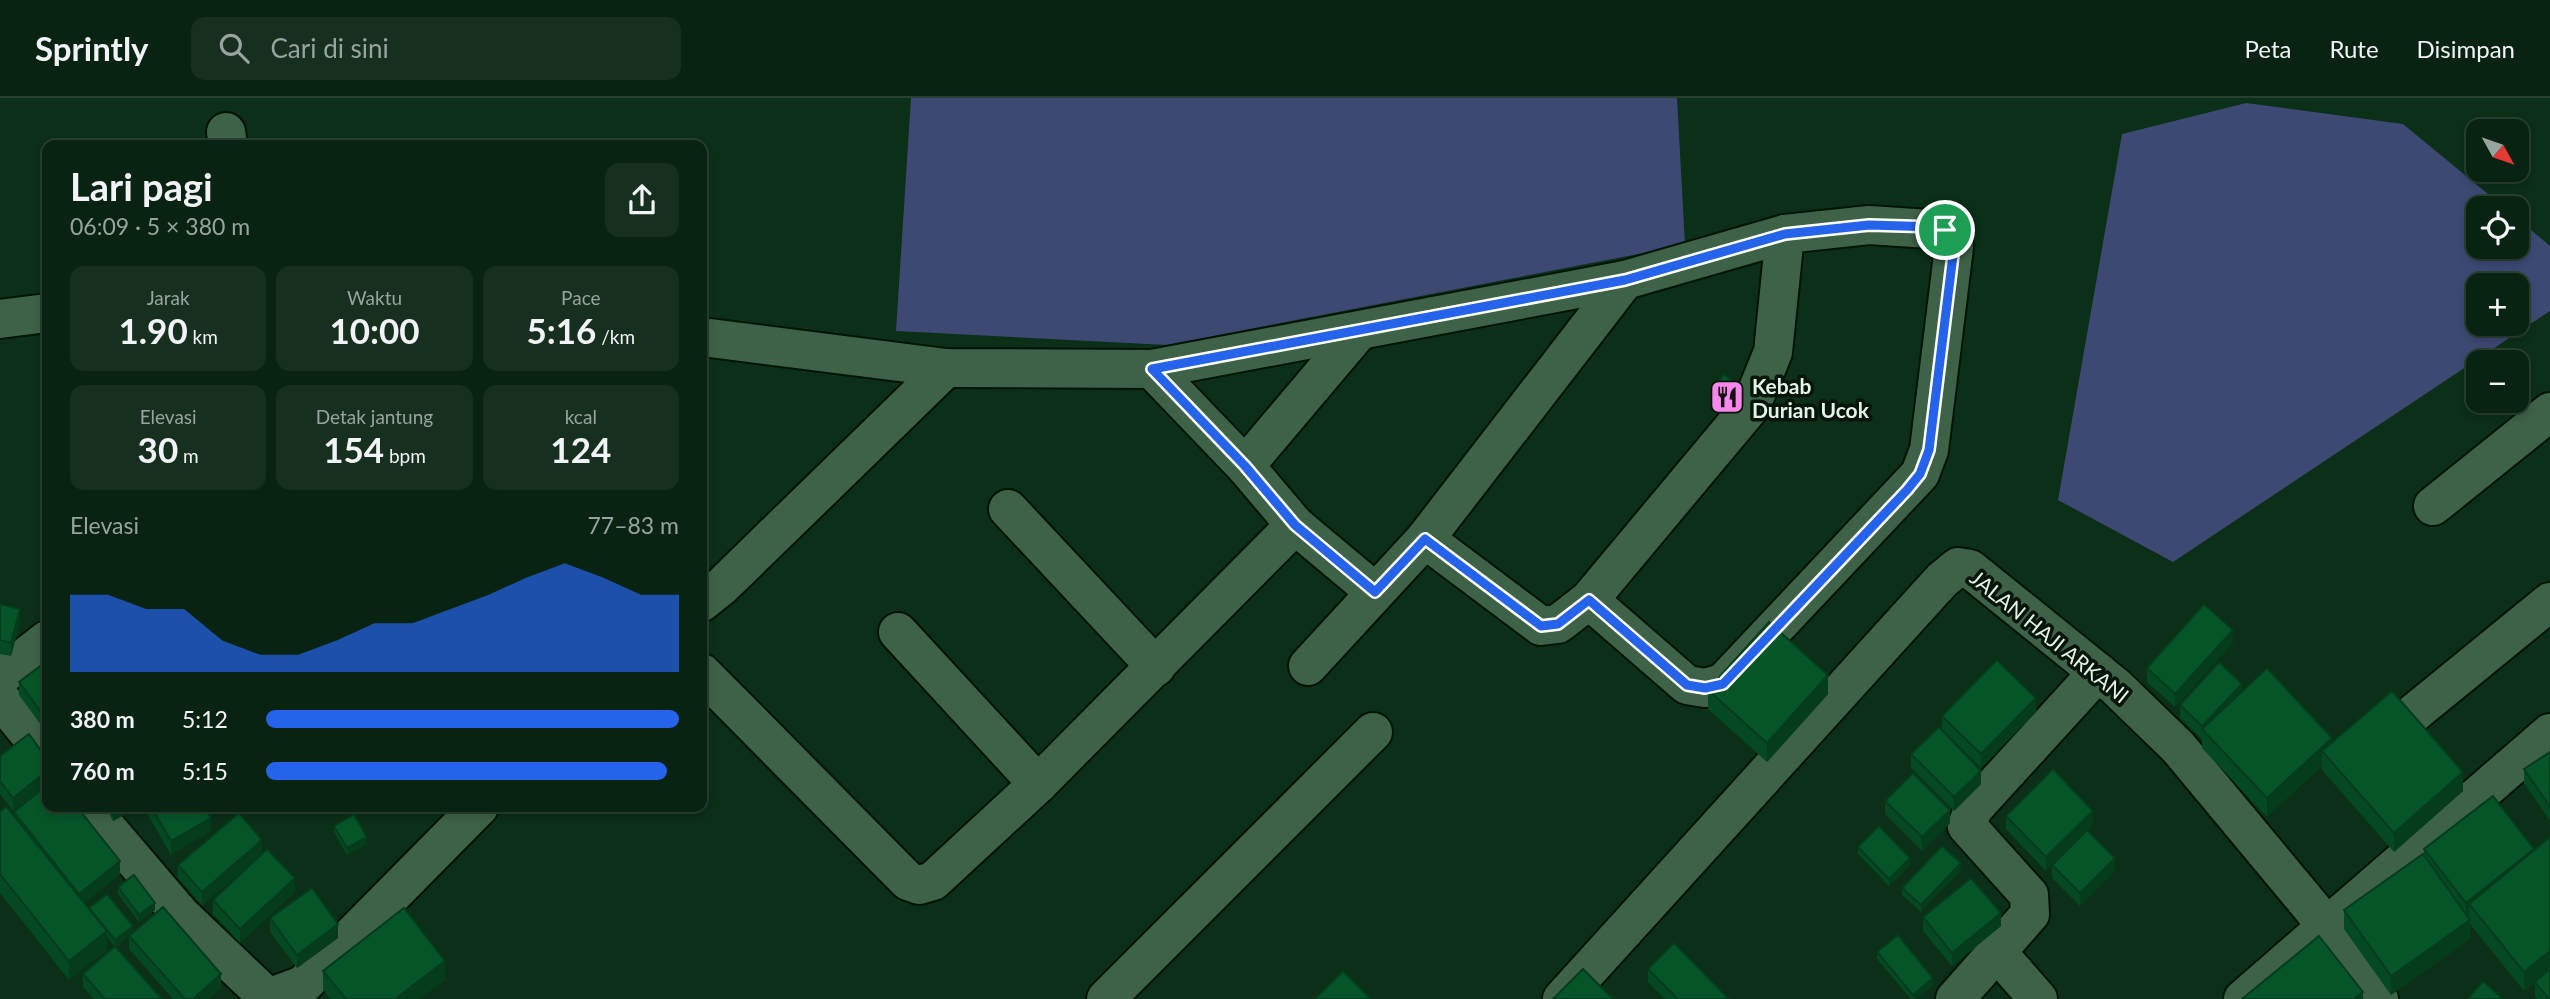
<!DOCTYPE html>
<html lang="id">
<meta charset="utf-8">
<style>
:root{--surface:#082311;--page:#162f1f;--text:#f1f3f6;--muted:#98a49f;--line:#294031;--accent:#2563eb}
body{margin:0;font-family:Lato,sans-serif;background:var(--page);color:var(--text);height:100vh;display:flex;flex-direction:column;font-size:26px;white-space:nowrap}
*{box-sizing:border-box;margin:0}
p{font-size:23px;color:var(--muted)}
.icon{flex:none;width:38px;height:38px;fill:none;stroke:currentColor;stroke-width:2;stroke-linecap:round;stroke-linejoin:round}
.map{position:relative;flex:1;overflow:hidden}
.side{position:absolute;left:42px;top:42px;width:665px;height:672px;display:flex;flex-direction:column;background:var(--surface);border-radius:14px;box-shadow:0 4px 10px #0003,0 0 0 2px var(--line)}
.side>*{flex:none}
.needle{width:46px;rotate:130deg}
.tools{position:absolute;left:2466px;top:21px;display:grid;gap:14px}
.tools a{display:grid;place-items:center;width:63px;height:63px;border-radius:14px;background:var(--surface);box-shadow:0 4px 10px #0003,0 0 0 2px var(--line);font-size:35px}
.pin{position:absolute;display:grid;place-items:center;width:60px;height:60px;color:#fff;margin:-30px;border:4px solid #fff;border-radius:50%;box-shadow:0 2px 7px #0007}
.round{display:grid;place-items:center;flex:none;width:74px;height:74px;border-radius:14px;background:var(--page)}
.headline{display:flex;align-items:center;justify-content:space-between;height:119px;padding:0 28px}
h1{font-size:38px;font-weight:700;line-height:52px}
.figures{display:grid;grid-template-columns:repeat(3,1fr);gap:10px;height:119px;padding:7px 28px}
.figures div{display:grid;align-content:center;border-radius:14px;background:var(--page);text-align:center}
.figures b{font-size:35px;font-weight:700}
.figures small{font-size:19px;font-weight:400}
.figures p{font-size:19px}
.chart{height:196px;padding:14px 28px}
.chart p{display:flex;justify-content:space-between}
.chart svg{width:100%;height:126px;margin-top:7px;fill:var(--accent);opacity:.7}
ul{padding:0 28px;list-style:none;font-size:23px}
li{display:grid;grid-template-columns:112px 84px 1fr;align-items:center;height:52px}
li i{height:18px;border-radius:9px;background:var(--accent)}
header{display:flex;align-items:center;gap:42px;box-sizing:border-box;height:98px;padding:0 35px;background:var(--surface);border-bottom:2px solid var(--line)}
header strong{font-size:33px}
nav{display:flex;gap:38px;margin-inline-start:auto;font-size:24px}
.search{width:490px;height:63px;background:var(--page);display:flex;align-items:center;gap:18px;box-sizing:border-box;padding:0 24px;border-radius:14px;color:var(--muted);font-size:26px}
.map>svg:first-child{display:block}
</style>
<header>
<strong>Sprintly</strong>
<div class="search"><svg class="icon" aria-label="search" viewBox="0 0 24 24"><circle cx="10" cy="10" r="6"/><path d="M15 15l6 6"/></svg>Cari di sini</div>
<nav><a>Peta</a><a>Rute</a><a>Disimpan</a></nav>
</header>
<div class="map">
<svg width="2550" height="901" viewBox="0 0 2550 901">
<rect width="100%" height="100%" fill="#0b2f17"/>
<g fill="#3d4972" fill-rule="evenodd">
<path d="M911,0h766l8,147 -518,100 -271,-14z"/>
<path d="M2246,5l157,21 102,84h-27v39h38l1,-29 33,28v65l-377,251 -115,-62 64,-366zM2478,187h38v39h-38z"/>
</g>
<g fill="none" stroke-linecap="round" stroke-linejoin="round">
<defs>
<g id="minor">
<path d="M226,34l2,13"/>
<path d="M0,221l47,-6"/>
<path d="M702,239l244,31 206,1 473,-89 160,-46 84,-9 76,5 7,7 2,10 -25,203 -9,24 -197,209 -18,5 -18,-3 -98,-85"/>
<path d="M1152,271l93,97 50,59 80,67"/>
<path d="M1245,368l114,-135"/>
<path d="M2433,408l117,-94"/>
<path d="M1008,411l148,158"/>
<path d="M1425,441l116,87 17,-2 31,-24 162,-194 22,-54 12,-118"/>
<path d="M702,504l20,-16 224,-218"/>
<path d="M898,534l140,152"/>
<path d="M1308,568l117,-127 200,-259"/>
<path d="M702,575l206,208 11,4 14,-4 105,-97 257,-259"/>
<path d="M0,579l47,-37"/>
<path d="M0,600l47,58"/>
<path d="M2414,615l136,-111"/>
<path d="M89,709l92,108 86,82"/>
<path d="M1997,854l41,47"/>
<path d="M265,901l38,-14 176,-178"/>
<path d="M1106,901l267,-267"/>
<path d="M1562,901l380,-419 16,-13 12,2 145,117 63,61 148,178 53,74"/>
<path d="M1955,901l75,-85 -1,-19 -62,-69 6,-17 125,-137"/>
<path d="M2243,901l307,-266"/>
</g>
</defs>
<use href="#minor" stroke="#001505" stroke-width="42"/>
<use href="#minor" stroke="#3e6247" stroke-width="38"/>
</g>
<g fill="#054922">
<path d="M1711,294l31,3 -14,17 -17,-13z"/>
<path d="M0,506l20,19 -9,33 -11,-2z"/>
<path d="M2233,545l-58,64 -28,-25v-14z"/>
<path d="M47,563v59l-6,5 -22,-30v-13z"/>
<path d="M1708,592l120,4 -61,68 -59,-53z"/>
<path d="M2242,594l90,51 131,48 -69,61 -72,-82v-4l-55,51 -65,-69v-9l-22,-21v-13z"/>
<path d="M2036,614l-55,56 -39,-39v-13z"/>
<path d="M2550,654v69l-26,-38v-14z"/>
<path d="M1911,656l70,30 -27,27 -43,-43z"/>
<path d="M0,658l47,3v26l-34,26 -13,-17z"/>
<path d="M1885,703l65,22 -28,28 -37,-37z"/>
<path d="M106,709h27v3l-20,11z"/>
<path d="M148,709h57l6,24 -40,24 -23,-40z"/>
<path d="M0,714l14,4v-4l106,62 -36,29 5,6 44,24 -17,14 46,52h-68l-11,-12v-13l32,-27 -8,-11v14l-38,30 -69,-87z"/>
<path d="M2006,718l87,8 -6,6 28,41 -35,35 -28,-28v-13l10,-10 -16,16 -40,-42z"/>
<path d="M334,728l33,18 -20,11 -13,-23z"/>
<path d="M1858,749l52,18 -21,21 -31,-32z"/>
<path d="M2424,751l110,2 16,148h-13l-2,-3v-13l-11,8 -54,-67v15l-79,56 -47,-66v-19l80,-55z"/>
<path d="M262,755l33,39 -55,51 -27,-29v-14l48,-45 -59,50 -24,-27v-13z"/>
<path d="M1961,772l-40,42 -19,-17v-7z"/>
<path d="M118,789l37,23 -16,12 -21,-28z"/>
<path d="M1923,819l78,9 -49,40 -29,-35z"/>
<path d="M270,820l68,20 -41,30 -27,-36z"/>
<path d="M129,838l92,52 -13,11h-35l-44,-50z"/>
<path d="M1877,854l56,33 -17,14h-5l-34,-40z"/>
<path d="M1648,871l81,30h-64l-17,-17z"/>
<path d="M323,873l122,9 -26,19h-88l-8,-9z"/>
</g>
<g fill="#043c1c">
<path d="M1742,290v7l-14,17v-7z"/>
<path d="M20,511v14l-9,33v-13z"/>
<path d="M2233,532v13l-58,64v-13z"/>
<path d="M1828,577v19l-61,68v-19z"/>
<path d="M2242,586v13l-40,32v-3z"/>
<path d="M2036,600v14l-55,56v-14z"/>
<path d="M47,609v13l-6,5v-13z"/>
<path d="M2332,640v19l-10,-6v15l-55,51v-19z"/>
<path d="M47,673v14l-34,26v-13z"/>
<path d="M1981,673v13l-27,27v-14z"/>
<path d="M2463,674v19l-69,61v-19z"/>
<path d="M126,709h7v3l-20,11v-7z"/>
<path d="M276,709h8l-8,6z"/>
<path d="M1950,712v13l-28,28v-14z"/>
<path d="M2093,713v13l-47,47v-14z"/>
<path d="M211,720v13l-40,24v-14z"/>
<path d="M367,739v7l-20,11v-7z"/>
<path d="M262,742v13l-60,52v-13z"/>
<path d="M2534,751v13l-65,42v10l-3,2v-13z"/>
<path d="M1910,760v7l-21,21v-7z"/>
<path d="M2115,760v13l-35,35v-13z"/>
<path d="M120,763v13l-41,33v-13z"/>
<path d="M1961,765v7l-40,42v-7z"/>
<path d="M295,780v14l-55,51v-14z"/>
<path d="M155,805v7l-16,12v-7z"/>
<path d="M2001,815v13l-49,40v-13z"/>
<path d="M2470,822v19l-79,56v-19z"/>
<path d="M338,826v14l-41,30v-13z"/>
<path d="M133,828v7l-18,14v-7z"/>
<path d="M107,833v19l-38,30v-19z"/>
<path d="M2550,853v19l-26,21v-19z"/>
<path d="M445,863v19l-26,19h-24z"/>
<path d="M221,876v14l-13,11h-15z"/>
<path d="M1933,880v7l-17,14h-3v-4z"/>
<path d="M2363,894v7h-9z"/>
</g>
<g fill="#065528" stroke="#043c1c" stroke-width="2">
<path d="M1724,276l18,14 -14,17 -17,-13z"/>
<path d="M0,506l20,5 -9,34 -11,-3z"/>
<path d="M2204,506l29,26 -58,64 -28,-26z"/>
<path d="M1769,524l59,53 -61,68 -59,-53z"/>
<path d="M1997,562l39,38 -55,56 -39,-38z"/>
<path d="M47,563v46l-6,5 -22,-30z"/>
<path d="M2219,564l23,22 -40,42 -22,-21z"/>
<path d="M2267,570l65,70 -65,60 -65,-69z"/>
<path d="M2392,593l71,81 -69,61 -72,-82z"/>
<path d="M1939,629l42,44 -27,26 -43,-43z"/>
<path d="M29,636l18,25v12l-34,27 -13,-17v-25z"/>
<path d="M2550,654v55l-26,-38z"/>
<path d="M2053,671l40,42 -47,46 -40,-41z"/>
<path d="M1913,675l37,37 -28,27 -37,-36z"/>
<path d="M47,687v22h30l43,54 -41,33 -65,-82z"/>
<path d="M2493,698l41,53 -68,54 -42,-54z"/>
<path d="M6,708l101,125 -38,30 -69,-87v-62z"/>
<path d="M110,709h16l-13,7z"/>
<path d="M151,709h54l6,11 -40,23z"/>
<path d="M239,715l23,27 -60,52 -24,-27z"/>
<path d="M354,716l13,23 -20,11 -13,-22z"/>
<path d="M1879,728l31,32 -21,21 -31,-32z"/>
<path d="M2087,732l28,28 -35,35 -28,-28z"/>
<path d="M2550,739v114l-26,21 -55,-68z"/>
<path d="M1942,748l19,17 -40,42 -19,-17z"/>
<path d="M267,751l28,29 -55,51 -27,-29z"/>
<path d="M2423,756l47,66 -79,56 -47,-66z"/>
<path d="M134,777l21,28 -16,12 -21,-28z"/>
<path d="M1971,780l30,35 -49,40 -29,-36z"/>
<path d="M312,790l26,36 -41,31 -27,-37z"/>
<path d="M107,796l26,32 -18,14 -26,-32z"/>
<path d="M163,809l58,67 -28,25h-8l-56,-63z"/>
<path d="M404,810l41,53 -50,38h-49l-23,-28z"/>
<path d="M1898,837l35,43 -20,17 -36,-43z"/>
<path d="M2319,838l44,56 -9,7h-112z"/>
<path d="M1674,845l55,56h-51l-30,-30z"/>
<path d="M115,848l47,53h-57l-22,-25z"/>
<path d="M1583,871l30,30h-60z"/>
<path d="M2550,871v30h-1l-14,-17z"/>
<path d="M1343,873l28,28h-56z"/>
<path d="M2483,883l20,18h-35z"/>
</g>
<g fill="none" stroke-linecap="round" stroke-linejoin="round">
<defs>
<path id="route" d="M1869,127l68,2c11,3 15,9 17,20l-25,203 -9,24 -13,16 -184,194 -18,4 -18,-3 -98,-85 -31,24 -17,2 -116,-87 -50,53 -80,-67 -50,-59 -93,-97 473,-89 160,-46z"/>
</defs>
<use href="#route" stroke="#fff" stroke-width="14"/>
<use href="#route" stroke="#2563eb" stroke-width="9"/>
</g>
<defs>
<symbol id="restaurant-square" viewBox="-11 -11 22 22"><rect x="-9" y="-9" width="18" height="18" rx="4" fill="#f888eb" stroke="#061409"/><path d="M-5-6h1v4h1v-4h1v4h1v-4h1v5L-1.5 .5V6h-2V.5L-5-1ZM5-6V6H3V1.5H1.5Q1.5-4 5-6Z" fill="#111"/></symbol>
</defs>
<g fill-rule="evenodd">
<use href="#restaurant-square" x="1708" y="280" width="38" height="38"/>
</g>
<g text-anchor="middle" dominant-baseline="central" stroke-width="7" stroke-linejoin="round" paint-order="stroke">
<g font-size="21" font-weight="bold" fill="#e2f6e6" stroke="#061409" text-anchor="start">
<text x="1752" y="287">Kebab<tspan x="1752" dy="24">Durian Ucok</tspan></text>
</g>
<g font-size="21" fill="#e2f6e6" stroke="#061409">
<text transform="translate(2050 538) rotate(39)">JALAN HAJI ARKANI</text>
</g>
</g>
</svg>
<div class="tools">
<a><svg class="needle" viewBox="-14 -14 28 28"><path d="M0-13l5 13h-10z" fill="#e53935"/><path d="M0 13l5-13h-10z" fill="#98a49f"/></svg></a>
<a><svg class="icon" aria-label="locate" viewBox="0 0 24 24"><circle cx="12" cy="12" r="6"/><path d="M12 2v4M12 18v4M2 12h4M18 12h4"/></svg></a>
<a>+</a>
<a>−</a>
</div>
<div class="pin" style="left:1945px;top:132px;background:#1e9e55"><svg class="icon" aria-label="arrive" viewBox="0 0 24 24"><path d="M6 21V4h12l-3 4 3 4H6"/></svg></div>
<section class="side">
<div class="headline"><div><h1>Lari pagi</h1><p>06:09 · 5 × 380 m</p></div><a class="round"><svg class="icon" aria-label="share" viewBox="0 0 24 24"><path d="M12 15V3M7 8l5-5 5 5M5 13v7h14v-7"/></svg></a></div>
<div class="figures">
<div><p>Jarak</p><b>1.90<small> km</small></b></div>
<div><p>Waktu</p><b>10:00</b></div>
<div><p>Pace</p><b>5:16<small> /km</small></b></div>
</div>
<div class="figures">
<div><p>Elevasi</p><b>30<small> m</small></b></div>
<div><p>Detak jantung</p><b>154<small> bpm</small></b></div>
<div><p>kcal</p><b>124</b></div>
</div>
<div class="chart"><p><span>Elevasi</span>77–83 m</p>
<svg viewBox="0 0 160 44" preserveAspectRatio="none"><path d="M0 44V17L10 17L20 22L30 22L40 33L50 38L60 38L70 33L80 27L90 27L100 22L110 17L120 11L130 6L140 11L150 17L160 17V44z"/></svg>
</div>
<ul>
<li><b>380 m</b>5:12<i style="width:100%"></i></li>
<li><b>760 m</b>5:15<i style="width:97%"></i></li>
</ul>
</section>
</div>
